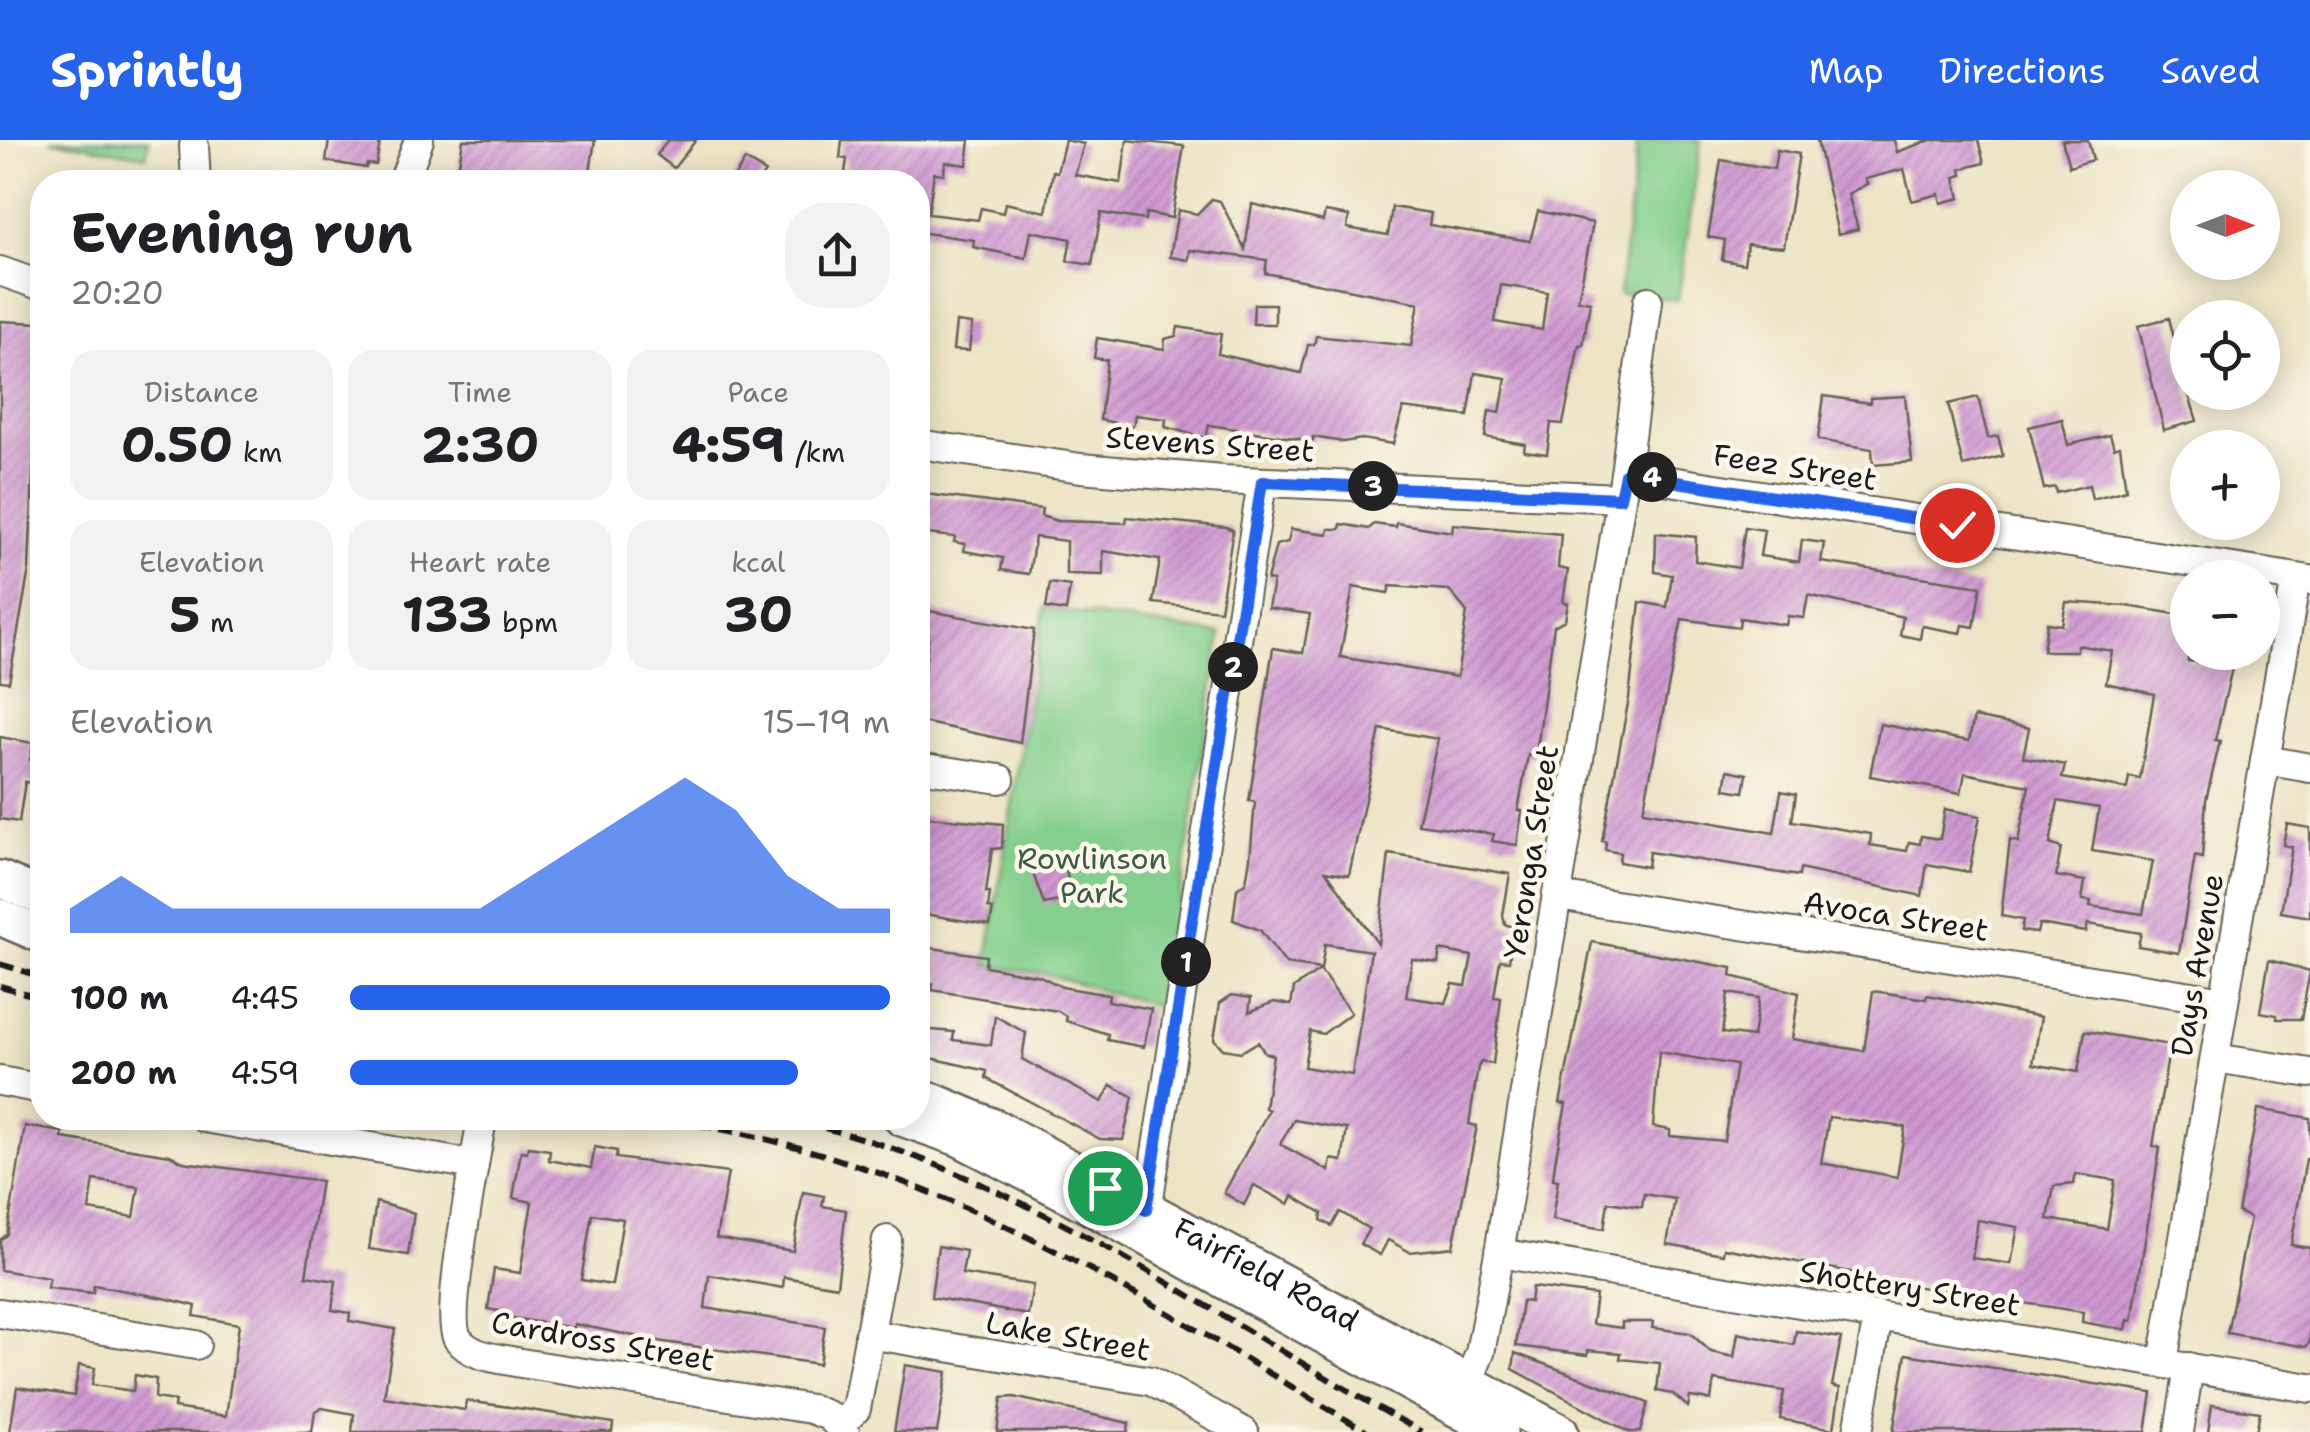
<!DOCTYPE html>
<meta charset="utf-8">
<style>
:root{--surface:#fff;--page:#f2f2f2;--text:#202124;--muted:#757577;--accent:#2563eb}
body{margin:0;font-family:"Shantell Sans",sans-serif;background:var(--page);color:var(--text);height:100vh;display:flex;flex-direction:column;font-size:38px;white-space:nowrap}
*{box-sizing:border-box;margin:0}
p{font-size:32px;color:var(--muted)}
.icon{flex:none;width:55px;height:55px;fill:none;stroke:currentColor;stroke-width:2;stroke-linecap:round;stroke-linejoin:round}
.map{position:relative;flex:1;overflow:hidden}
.panel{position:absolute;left:30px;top:30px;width:900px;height:960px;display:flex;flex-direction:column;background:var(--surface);border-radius:40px;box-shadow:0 5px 25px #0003}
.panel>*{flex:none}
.needle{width:65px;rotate:90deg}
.controls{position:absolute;left:2170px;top:30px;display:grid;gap:20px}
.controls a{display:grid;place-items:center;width:110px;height:110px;border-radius:50%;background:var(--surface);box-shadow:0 5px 25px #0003;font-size:50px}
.pin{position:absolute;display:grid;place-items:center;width:85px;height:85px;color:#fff;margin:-42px;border:5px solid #fff;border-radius:50%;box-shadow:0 2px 10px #0007}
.km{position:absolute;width:50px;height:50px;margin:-25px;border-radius:50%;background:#222;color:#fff;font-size:28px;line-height:50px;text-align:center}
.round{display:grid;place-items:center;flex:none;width:105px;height:105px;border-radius:40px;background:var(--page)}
.summary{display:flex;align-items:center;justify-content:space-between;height:170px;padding:0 40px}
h1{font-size:55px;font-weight:700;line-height:75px}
.stats{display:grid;grid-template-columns:repeat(3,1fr);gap:15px;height:170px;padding:10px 40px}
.stats div{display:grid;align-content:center;border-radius:25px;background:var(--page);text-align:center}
.stats b{font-size:50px;font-weight:700}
.stats small{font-size:28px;font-weight:400}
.stats p{font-size:28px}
.chart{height:280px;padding:20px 40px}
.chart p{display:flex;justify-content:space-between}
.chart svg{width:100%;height:180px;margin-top:10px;fill:var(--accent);opacity:.7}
ul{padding:0 40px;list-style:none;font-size:32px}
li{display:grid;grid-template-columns:160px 120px 1fr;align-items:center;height:75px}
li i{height:25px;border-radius:12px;background:var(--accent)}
header{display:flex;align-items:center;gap:60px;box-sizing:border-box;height:140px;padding:0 50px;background:var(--accent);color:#fff}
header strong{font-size:48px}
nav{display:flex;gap:55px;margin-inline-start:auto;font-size:35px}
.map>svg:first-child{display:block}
</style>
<header>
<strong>Sprintly</strong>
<nav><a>Map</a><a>Directions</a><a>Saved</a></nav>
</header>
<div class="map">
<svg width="2310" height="1292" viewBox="0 0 2310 1292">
<defs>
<pattern id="building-hatch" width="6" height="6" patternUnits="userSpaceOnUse" patternTransform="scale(2.5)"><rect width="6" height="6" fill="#d199d3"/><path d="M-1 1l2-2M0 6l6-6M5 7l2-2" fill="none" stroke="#a97caa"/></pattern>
</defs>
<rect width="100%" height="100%" fill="#fbf7ec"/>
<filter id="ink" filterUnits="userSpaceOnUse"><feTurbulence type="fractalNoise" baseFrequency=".01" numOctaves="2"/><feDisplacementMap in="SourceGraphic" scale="20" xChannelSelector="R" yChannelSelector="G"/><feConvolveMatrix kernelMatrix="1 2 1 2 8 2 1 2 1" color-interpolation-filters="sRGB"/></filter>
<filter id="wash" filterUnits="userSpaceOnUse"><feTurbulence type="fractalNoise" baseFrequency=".0048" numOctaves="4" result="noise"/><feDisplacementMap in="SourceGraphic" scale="40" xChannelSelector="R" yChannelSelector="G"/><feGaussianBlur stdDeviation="2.25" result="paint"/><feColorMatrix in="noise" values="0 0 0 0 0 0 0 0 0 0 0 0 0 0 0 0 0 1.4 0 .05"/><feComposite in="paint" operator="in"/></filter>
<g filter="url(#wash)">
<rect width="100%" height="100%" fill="#ede4c5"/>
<g fill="#84cf8d" stroke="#507654" stroke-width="2.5">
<path d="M50,0h99l-3,16z"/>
<path d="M1638,0h63l-23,160 -59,-6z"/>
<path d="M1044,468l177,26 -59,374 -120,-35 -56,-8z"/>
</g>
<g id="blocks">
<g fill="url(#building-hatch)" fill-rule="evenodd">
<path d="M329,0l51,2 -4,23 -9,-1 -1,4 -40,-7z"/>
<path d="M463,0h132l-6,38 -6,-2 -1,6h-48l-76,-12z"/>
<path d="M668,0h28l-22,28 -17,-13z"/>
<path d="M842,0h128l-3,25 -22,-3 -1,12 -10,-1 -6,41 50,6 3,-12 22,5 2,-10 41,9 7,-41 4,1 8,-32 19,4 -9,31 46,8 6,-43 57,6 -12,72 -26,-5 -1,7 -44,-7 -9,52 -25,-4 4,-22 -40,-8 -5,27 -53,-11 1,-7 -56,-8v-50l-74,-2 3,-21 -7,-1z"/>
<path d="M1817,0h77l3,12 34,-12h47l6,23 -23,6 1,6 -7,2 5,21 -19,5 -2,-9 -27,7 -8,-32 -39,10 2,5 -19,10 10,35 -20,5z"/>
<path d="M2062,0h26l5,20 -24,7z"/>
<path d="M1777,10l22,4 -15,93 -37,-3 -3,20 -22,-4 3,-20 -17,-3 13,-77 53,9z"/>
<path d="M745,20l20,12 -7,10h-27z"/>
<path d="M1212,59l8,2 25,48 7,-45 71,17 2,-9 24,4 -2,12 41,7 4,-28 39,6 -2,12 101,16 8,-30 55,12 -15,77 12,2 -7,43h-4l-16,79 -12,-1 -4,31 -23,-3 1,-7 -40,-7 4,-26 11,2 6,-35 -31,-5 -7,43 -65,-8 -10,36 -31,-5 -19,3 -30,-5v4l-104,-16 -3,13 -41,-11 1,-8 -31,-4 -2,11 -33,-6 7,-60 -13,-2 3,-20 67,11 1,-10 11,-3 2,-9 43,7 -3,20 83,19 7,-28h6l2,-9 95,10 8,-43 -154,-30 2,-13 -77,-10 -1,10 -19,-3 8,-47 19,4zM1501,145l46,7 -5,38 -47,-8z"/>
<path d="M1254,164h21v20h-22z"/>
<path d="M2169,178l14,56 5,-1v19l9,29 -33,9 -26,-104z"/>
<path d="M0,181l39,2 -10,246 -20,113 -9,-1z"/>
<path d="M956,182l16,2 -3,27 -16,-1z"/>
<path d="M1824,256l46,7v-5l35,-2 7,66 -39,3 -1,-16 -54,-9z"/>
<path d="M1978,257l10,41 10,-2 5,20 -40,10 -15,-62z"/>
<path d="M2062,279l6,26 42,-10 4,13 6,-2 6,44 -34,9 -3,-14 -33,8 -1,-6 -11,2 -15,-62z"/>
<path d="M918,353l124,16 -1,7 16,5 69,2 1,-6 99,10 7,3 -13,80 -67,-7 7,-43 -57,-9v24l-37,-1v-33l-31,-4 -6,37 -28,-4 2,-12 -39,-7 1,-7 -11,-2 1,-5 -37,-4z"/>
<path d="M1397,383l55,9 1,-8 108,10 -3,34 10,2 -5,32 5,1 -3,17 -11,6 -18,130 -8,-1 -10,55 4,1 -5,34 -25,-4 2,-7 -76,-10 20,-85 -58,-10 -31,146 -23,-4 52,73 11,-90 121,20 -7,41 2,10 10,1 -6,35 -9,-1 -6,37 7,1 -8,66 -12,-2 -3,5 -9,57 8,2 -24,121 -43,5 -22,-12 -8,15 -20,-11 9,-15 -29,-17 -8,14 -11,-6 1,-7 -29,-17 -4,8 -35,-19 -10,20 -20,-12 45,-83 -4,-2 8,-53 -8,-2 -7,-11 -17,10 -18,-3 -9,-10 6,-36 12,-8 19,3 -2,14 25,-10 17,3 3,-17 26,-18 31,43 -28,21 -13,-3 -6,36 48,8 19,-124 -46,-7 -4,25 -35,-5 -26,-34 -27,-10 4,-31 9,-7 4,-24 5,-56 -6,-1 24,-153 30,5 7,-39 -42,-6 5,-27 -6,-1 9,-35 12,-3 3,-13 37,5 1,-5h11l1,-5 28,5 5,-5 22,3zM1390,446l59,4 18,22 -10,65 -117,-20 13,-70 35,6zM1440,810l32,6 -6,30 -13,-2 -7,19 -40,-6 6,-38 26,4zM1294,980l53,9 -5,32 -11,-2 -2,12 -49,-27z"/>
<path d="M1745,387l19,3 -4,26 39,6 3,-22 22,3 -3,19 160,24 -7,41 -11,-2 -2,8 -39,-7 -2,13 -20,-4 3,-18 -95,-22 -4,23 -16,-2 -2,9 -46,-7 -1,9 -57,-8 -39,192 131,22 7,-42 15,3 -4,27 79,13 -1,11 37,6 2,-9 11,2 1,-8 19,3 5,-30 35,7 -11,56 -42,-8 -5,32 -122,-27 -1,7 -150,-24 -2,15 -28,-5 1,-9 -15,-3 1,-8 -4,-1 27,-143 11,-96 27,5 5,-32 -17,-3 1,-39 40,4 -1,24 44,7z"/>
<path d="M1050,443l20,3 -4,25 -20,-3z"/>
<path d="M2066,462l61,4 61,10v45l44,7 -17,72 5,1 -14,59 -4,58 -7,-2 -16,97 -41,-7 3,-13 -53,-9 -2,8 -47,-8 -2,9 -16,-2 2,-11 -22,-4 9,-76 8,2 11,-56 -64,-13 -4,20 -91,-17 10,-52 89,17 5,-24 55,11 -6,29 42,8 -3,13 65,11 2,-12 11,2 14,-85 -48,-11 6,-32 -35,-6v6h-34l4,-28 15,2zM2058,661l41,7 -7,43 61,10 -10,53 -53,-8 1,-5 -9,-1 3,-19 -29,-5 5,-28 -11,-4z"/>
<path d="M918,469l116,21 -14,113 -102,-22 11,-87 -11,-1z"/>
<path d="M0,597l33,6 -3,17 12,2v22l-17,-2 -6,40 -19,-3z"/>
<path d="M1728,630l19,4 -3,18 -19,-3z"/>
<path d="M918,676l85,8 -1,24 -10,1 -6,44h4l-2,15 5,1 -3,16 -72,-12z"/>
<path d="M2287,684l23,4v89l-29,-5 11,-65 -9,-2z"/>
<path d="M1065,727l8,31 -29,6 -11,-31z"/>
<path d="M1592,802l140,26 -1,8 68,17 -7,46 72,12 9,-60 53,8 1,-4 114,22 -8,47 45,8 7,-41 85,14 -17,101 7,2 -28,173 -4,-1 -2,10 -44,-8 1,-10 -222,-34v-4l-137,-26 -1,6 -56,-10 8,-45 -31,-5 -2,13 -34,-5 -4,27 -52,-9 6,-40 -5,-1 2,-17 11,-58 -6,-1zM1728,853l31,5 -6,39 -31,-4zM1659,912l77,13 -12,76 -54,-5v-6l-17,-3zM1829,977l76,10 -8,50 -76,-14zM2076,1034l39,6 -8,49 -59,-10 6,-33 20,-2zM1978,1080l40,7 -7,37 -39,-6z"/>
<path d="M918,806l68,10 -1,10 55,10 22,11 47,8 -1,6 43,8 -7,38 -37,-7 1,-6 -42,-13v-5l-8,-5 -126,-21 1,-7 -15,-2z"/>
<path d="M2269,820l41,11 -9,48h-24v-4l-17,-3z"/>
<path d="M995,876l31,17 -4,26 80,43 9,-17 22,12 -10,43 -23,-1 -114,-61 1,-7 -69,-16 3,-26 33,3 -1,8 38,5z"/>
<path d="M2258,969l52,9v42l-4,-1 -15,86 19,3v93l-4,6 -79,-14 23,-115 -12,-6z"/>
<path d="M25,986l38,6 -1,6 108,17 13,7 138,19 -15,95 30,5 -4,29 18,3 -1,8 46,8 -11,68 81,13 1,-9 65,9 82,13 -1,9h-260l2,-18 -32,-6 -7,3 -3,21h-302l7,-45 57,9 5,-31 16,3 -3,17 41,6 2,-16 21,4 -1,19 20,3 -1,7 52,8 13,-92 -45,-8 2,-10 -32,-8 -70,-13 -1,8 -46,-5 2,-10 -49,-8v-30l7,-6zM94,1040l45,7 -5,30 -45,-7z"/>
<path d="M528,1007l22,3 -1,10 42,8 4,-21 22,4 -1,7 112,15 -12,65 77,13 10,-59 21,4 -2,10 24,4 -9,76 -53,-9 -1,11 -74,-13 -4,33 120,19 -6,37 -155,-22 -90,-18 -1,4 -66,-11 1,-4 -20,-4 6,-40 26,4 12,-71 -19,-4 8,-47 6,1zM592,1074l31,5 -11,66 -31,-5z"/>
<path d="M376,1062l38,11 -6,42 -39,-6z"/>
<path d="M938,1106l28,5 -4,23 71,11 -5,30 -97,-18z"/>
<path d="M1532,1147l64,8 -4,29 30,4v-6h31l-1,6 38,5 21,19 23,5 4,-24 56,12 2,-14 45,7 -9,48 8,2 -6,41 -54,-10 4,-28 -70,-11 -3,20 -21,-3 -2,10 -15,-13 -16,-3 3,-28 -40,-4 1,-6 -33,-3v5l-72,-9 6,-45 8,1z"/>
<path d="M1515,1213l133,50 -8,29h-11l-116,-63z"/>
<path d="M1906,1214l246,39 -6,39h-253z"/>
<path d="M905,1225l42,7 -10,60h-43z"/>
<path d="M1014,1257l115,26 -1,9h-131l5,-34z"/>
<path d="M2212,1265l48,7 -4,20h-48z"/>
</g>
</g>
</g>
<g filter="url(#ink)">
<use href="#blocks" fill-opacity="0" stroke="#656257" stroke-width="2.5"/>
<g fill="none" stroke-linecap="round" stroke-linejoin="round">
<defs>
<g id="minor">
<path d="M194,6l2,36"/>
<path d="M403,42l16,-42"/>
<path d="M0,131l42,15"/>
<path d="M918,304l163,24 142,12 397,18"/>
<path d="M1625,334l685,106"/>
<path d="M2265,620l45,8"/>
<path d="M918,627l82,12"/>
<path d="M1558,756l666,105"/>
<path d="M2215,918l95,15"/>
<path d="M0,941l42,8"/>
<path d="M205,978l269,47"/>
<path d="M482,978c-5,36 -39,198 -24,221 14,19 42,19 63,24l290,46 18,7 16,16"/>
<path d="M1147,1070l115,-727"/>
<path d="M1499,1113l811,135"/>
<path d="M0,1173l196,32"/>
<path d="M869,1194l282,47 93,51"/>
<path d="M2163,1222l133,-784"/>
<path d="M1462,1257l18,-44 19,-100 126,-779 23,-173"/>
<path d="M840,1285l16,-16 31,-169"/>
<path d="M1858,1292l20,-116"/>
<path d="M2179,1292l10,-65"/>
</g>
<g id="major">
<path d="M0,739l42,18"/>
<path d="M0,777l42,18"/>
<path id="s1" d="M918,955l80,34 562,303"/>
<path d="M902,978l57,20 103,53 437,241"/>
</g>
</defs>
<use href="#minor" stroke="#656257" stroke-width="32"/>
<use href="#major" stroke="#656257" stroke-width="40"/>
<use href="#minor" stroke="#fff" stroke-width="28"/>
<use href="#major" stroke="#fff" stroke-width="35"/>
<g stroke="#1c1c1c" stroke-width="6" stroke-dasharray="15 8" stroke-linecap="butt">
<path d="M0,824l42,13"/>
<path d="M0,846l42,12"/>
<path d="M652,978c276,35 482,175 715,314"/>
<path d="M780,978c231,44 438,204 642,314"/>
</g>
</g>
</g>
<g fill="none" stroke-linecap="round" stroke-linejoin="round" filter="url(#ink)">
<defs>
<path id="route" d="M1105,1048l41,22 116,-728 358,16 5,-24 332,51"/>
</defs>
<use href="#route" stroke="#fff" stroke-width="20"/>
<use href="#route" stroke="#2563eb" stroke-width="12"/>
</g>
<g text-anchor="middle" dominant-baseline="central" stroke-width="9" stroke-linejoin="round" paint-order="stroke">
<g font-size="30" fill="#1c1c1c" stroke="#fbf7ec">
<text transform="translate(1210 304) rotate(4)">Stevens Street</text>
<text transform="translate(1795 327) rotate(9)">Feez Street</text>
<text transform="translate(1531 712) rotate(-81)">Yeronga Street</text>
<text transform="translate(1896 776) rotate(9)">Avoca Street</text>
<text transform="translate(2197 825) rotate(-80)">Days Avenue</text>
<text stroke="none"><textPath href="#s1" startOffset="392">Fairfield Road</textPath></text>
<text transform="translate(1910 1148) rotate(9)">Shottery Street</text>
<text transform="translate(1068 1196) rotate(10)">Lake Street</text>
<text transform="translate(603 1201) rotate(10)">Cardross Street</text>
</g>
<g font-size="30" fill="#405b44" stroke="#fbf7ec">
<text x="1092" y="718">Rowlinson<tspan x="1092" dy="34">Park</tspan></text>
</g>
</g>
</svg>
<div class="controls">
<a><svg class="needle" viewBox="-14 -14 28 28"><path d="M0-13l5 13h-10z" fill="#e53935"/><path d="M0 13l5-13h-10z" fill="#757577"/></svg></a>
<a><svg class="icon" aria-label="locate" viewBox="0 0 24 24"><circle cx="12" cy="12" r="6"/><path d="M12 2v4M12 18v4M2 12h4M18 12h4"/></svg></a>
<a>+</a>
<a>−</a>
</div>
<div class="pin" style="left:1105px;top:1048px;background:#1e9e55"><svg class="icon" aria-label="arrive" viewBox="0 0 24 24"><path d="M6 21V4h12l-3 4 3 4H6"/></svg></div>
<div class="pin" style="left:1957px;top:385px;background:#d93025"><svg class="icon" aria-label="check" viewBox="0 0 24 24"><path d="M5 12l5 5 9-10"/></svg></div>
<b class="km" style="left:1186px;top:822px">1</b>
<b class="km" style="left:1233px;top:527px">2</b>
<b class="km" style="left:1373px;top:346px">3</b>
<b class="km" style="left:1652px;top:337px">4</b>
<section class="panel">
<div class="summary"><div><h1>Evening run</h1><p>20:20</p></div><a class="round"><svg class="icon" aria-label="share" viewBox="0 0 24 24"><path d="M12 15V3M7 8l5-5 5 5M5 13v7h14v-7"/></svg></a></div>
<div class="stats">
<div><p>Distance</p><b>0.50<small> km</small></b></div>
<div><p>Time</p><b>2:30</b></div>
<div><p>Pace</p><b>4:59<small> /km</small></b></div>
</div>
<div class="stats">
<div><p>Elevation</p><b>5<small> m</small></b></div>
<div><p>Heart rate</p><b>133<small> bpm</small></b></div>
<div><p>kcal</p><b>30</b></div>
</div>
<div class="chart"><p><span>Elevation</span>15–19 m</p>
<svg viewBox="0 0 160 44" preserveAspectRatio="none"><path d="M0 44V38L10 30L20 38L30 38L40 38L50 38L60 38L70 38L80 38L90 30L100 22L110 14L120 6L130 14L140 30L150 38L160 38V44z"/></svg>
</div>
<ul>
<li><b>100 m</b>4:45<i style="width:100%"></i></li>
<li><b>200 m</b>4:59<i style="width:83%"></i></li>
</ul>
</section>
</div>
